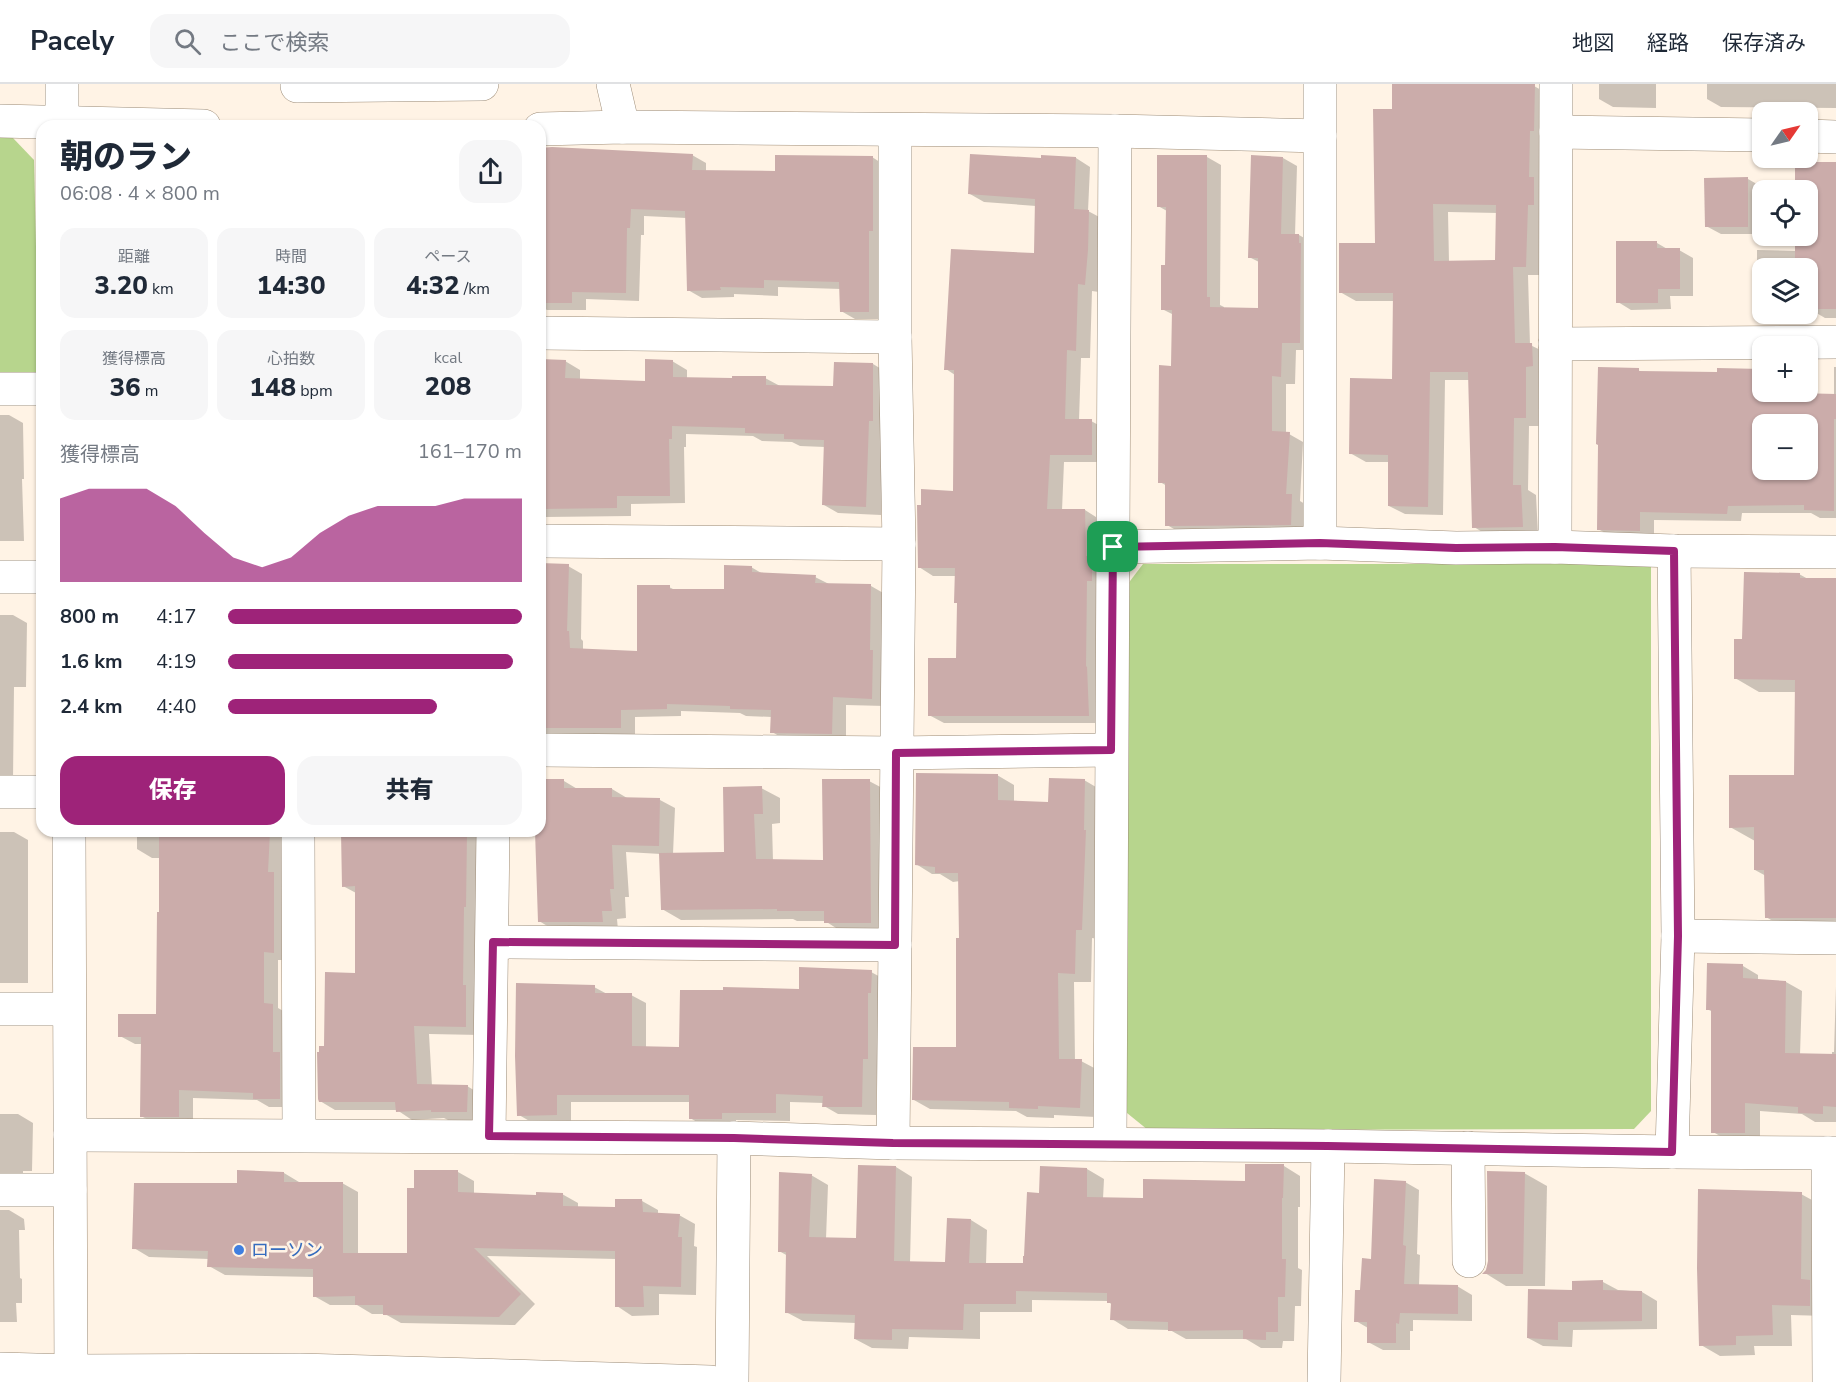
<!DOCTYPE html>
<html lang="ja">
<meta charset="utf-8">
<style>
:root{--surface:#fff;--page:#f6f6f7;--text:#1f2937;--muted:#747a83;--line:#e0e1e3;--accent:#9e2379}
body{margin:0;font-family:"Nunito Sans","Noto Sans JP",sans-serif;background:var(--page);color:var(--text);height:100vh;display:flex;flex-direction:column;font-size:22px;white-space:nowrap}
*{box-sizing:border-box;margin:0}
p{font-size:20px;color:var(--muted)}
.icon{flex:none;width:33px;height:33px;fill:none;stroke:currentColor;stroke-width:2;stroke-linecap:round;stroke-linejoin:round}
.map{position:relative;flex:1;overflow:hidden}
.details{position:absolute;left:36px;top:36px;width:510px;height:717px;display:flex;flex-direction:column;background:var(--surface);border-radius:18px;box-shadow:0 2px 4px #0004}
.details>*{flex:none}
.needle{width:39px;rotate:56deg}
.tools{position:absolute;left:1752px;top:18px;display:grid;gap:12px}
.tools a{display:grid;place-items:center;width:66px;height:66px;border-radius:12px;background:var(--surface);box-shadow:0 2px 4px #0004;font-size:30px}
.pin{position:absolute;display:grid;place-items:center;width:51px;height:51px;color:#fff;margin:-26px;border-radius:12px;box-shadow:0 3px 9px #0006}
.round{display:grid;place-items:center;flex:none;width:63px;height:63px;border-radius:18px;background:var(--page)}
.overview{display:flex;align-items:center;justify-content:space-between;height:102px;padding:0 24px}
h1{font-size:33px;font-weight:800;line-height:45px}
.figures{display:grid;grid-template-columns:repeat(3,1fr);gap:9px;height:102px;padding:6px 24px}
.figures div{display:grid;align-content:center;border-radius:15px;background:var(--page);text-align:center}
.figures b{font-size:26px;font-weight:800}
.figures small{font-size:16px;font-weight:400}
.figures p{font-size:16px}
.chart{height:168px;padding:12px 24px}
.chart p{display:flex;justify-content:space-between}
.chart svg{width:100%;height:108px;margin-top:6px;fill:var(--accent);opacity:.7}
.button{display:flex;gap:12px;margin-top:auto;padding:12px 24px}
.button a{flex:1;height:69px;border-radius:18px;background:var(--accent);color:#fff;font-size:24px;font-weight:800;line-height:69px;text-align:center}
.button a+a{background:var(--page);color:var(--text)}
ul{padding:0 24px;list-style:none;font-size:20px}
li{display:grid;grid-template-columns:96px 72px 1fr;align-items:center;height:45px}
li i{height:15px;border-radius:8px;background:var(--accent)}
header{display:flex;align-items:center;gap:36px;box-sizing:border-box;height:84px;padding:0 30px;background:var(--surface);border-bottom:2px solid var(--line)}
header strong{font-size:28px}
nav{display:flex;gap:33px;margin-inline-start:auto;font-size:21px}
.search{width:420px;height:54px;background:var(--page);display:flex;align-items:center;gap:15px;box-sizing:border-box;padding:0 21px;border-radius:18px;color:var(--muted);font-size:22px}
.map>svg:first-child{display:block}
</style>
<header>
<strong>Pacely</strong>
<div class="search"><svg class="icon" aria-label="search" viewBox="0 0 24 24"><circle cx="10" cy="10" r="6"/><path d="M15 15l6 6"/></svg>ここで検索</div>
<nav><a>地図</a><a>経路</a><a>保存済み</a></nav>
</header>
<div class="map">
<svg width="1836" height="1298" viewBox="0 0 1836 1298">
<rect width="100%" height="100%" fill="#fff3e5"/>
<g fill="#b7d58d">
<path d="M0,53h12l22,23 5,216h-39z"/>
<path d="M1143,480h508v547l-17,18 -486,1 -21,-17v-528z"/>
</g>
<g fill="#0003" fill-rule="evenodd">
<path d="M1454,0l80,2 16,9 -8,180h-14l2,70 17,8 -6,73h-12l-1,64 8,5 2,40 -49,1 -15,-9 -5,-147h-24l-2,135 -38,-1 -16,-8 1,-44h-24l-16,-9 44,-72 1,-80h-39l-16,-9 37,-47 17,-134zM1448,128l50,1 -1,48 -48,1z"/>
<path d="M1599,0h57v24l-43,-1 -14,-8z"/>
<path d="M1707,0h129v24l-115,-1 -14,-8z"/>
<path d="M540,64l152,7 14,8v8l71,1 95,-15 14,9 -3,153h-28l-14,-8v-22l-63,-2v9l-44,-2v3l-32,1 -14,-8 -2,-72 -42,-2v19h-3l-2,66 -53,-2v11h-39l-7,-4z"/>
<path d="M1159,72l48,1 14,8 -1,140 4,2v2l35,1v-48l-10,-5 34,-99 14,8 -2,69h4l14,8v107h-17l-1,34h-9v50h3l14,8 -3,59 5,3v28l-124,1 -14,-8v-39l-7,-4 13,-115 1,-52 -12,-6 5,-43v-55l-9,-5z"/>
<path d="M1076,74l14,9 -2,44 15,8 -4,73 -7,-1 -2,67h-9l-2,63h12l15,8v33h-42l-2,49 23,-1 14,9 4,204h-159l-15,-8 28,-55 1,-56 -2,-2 1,-26h-24l-14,-9 35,-74 1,-118 -9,-6 90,-115v-48l-52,-4 -14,-8 73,-35z"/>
<path d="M1797,79l39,1v154h-11l-17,-10v-40h-46v29l-5,-3v-44l40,1v-15h11v-46h-11z"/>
<path d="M1748,95l14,8v47h-41l-15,-8z"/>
<path d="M1657,159l12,7h10l14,8v38h-23l1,13 -40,1 -13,-8z"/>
<path d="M540,277h25l15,9v10l66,2 26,-21 15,9v9l78,-1 15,8 55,1 38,-23 15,9 -4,56 -3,86 -43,-2 -14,-8 1,-58 -25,-1 -8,-4 -30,-1 -9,-5 -67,-2v13h-2l1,56 -54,1v12l-85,1 -6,-4z"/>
<path d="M1834,283h2v151h-16l-9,-5h-69l-1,8 -87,-1v19l-41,-2 -15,-8 40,-159 5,3 75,1v-4h44v22h26v2l46,1zM1762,340h46v46h-46z"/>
<path d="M0,331h9l14,8 1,56h-2l2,62h-24z"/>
<path d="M540,481l28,1 14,8 -1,65 2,2v9l55,3 31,-66 6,3 50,1 26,-24 12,7 52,3 14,7 42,2 14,8v112l-39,-1v36l-60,-1 -14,-8v-15l-26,-1 -6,-3 -59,-2v5l-46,1v18h-93l-2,-1z"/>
<path d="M1799,490l9,5 28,1v351h-46l-24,-14v-41l-11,-6v-29l-25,-14 65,-50 1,-85h-37l-24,-14 8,-37z"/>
<path d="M0,531h13l14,8 -1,64h-12l-1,94 -13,4z"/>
<path d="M997,691l17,10v17l36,2 34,-24 17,10 -3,149 -6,-1 -1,44h-17l1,79h6l17,9 -2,47 -42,-2v3l-27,-1 -11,-6 -86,-2 -16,-9 43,-51 4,-110 -1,-58 -7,1 -13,-8h-8l-16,-10z"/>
<path d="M540,697h24l15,9 33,-1 15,9 33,2 15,8 -2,46 53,-1 35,-65 19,10v25l-8,1 1,37h52l44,-80 19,10 1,142h-45l-19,-12h-28l-4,-2 -112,1 -19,-11 -1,-55 -35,-2 3,45h-4l1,21 -9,1 1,11h-64l-15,-9 -1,-90h2z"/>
<path d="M137,747h147l4,129h-10v48l9,5 7,94h-25l-12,-7 -64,-2v26h-37l-15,-8 2,-72h-8l-15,-8 37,-21 4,-102 -1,-55h-8l-15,-9z"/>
<path d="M355,747h127l-1,204 -52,-1 3,52h35l15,9v25h-34l-4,-2 -32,2 -15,-10h-62l-15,-9 5,-53 31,-74v-81l-13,-7z"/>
<path d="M0,748h14l14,8v143h-28z"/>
<path d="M1743,882l15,9v6l28,1 16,9 -2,64h32v-3h2l2,-66v136h-21l-13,-8 -42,-3v30h-31l-16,-9v-120l-6,-3z"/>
<path d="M871,888l15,8 -4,87h-5l-1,48 -38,-1 -14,-8v-3l-34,-1v19l-54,-1v7l-32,-1 -14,-8v-16h-119v21h-38l-14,-8 75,-128 15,8h22l15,8v45h34l120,-57z"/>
<path d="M0,1030h18l15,9 -1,48h-9v8l-23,8z"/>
<path d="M1284,1082l16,10v31h-2v61l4,2 -1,36h-6l-1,35h-11l-1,7h-21l-15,-9h-60l-16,-9 -42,-1 -16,-10v-14l-4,-4 -76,-1v12h-52v27l-71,-2 -1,12 -36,-1 -17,-9 1,-16 -53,-2 -17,-9 2,-56 -9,-5 32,-76 17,10 -2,54h32l38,-72 16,10 -2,86 37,1 24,-44 16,10 -1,34h38l17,-70 1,-26 45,1 17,10 -1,20h41l103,-16z"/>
<path d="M458,1088l16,9v13l63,2 25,-2 16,9v5h39l25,-7 16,9v4l21,1 16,9 -1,22 3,1 -1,48 -37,-1v21l-27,1 -15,-10 -1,-47 -129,-3 48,48 -20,21 -114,-2 -16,-9h-13l-15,-9h-27l-16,-9v-19l-89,-2 -16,-9v-7l-60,-2 -15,-9 104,-63 46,-12 15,9 43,1 16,9v62h51l7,-65z"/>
<path d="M1524,1089l23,13 -2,100h-39l-21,-13z"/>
<path d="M1405,1098l14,8 -2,64 3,1 -1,31h38l15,9v26l-59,-1v11h-3v19h-27l-15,-8v-14l-12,-7 6,-29 10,-32z"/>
<path d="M1801,1110l20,11 5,111 -35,-1 1,31h-38l1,9 -35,1 -19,-11z"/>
<path d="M0,1126h9l15,9 1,11h-6l1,48 2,1v24h-6l1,19h-17z"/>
<path d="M1603,1198l15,8 24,2 15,9v28l-84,1 -1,17 -29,-1 -15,-8 45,-46z"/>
</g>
<g fill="#cbacaa" fill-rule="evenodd">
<path d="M1392,0h143l-1,47h-4l-1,46h5v28h-6l-2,62h-13l2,76h17l1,23 -7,1v51h-12l-1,67h8l2,42 -51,1 -4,-156h-38l-2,135 -40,-1v-51l-39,-1 1,-76 42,1 1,-86h-54v-50h36l-2,-134h19zM1433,120l63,1 -1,55 -61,1z"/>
<path d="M552,63l141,7 -1,16 83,1v-16l98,1v75h-4v81h-29l-1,-30 -75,-2v8l-44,-1 1,3 -34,1 -2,-80 -54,-2 -1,19h-3l-1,65 -54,-1v11h-32v-155z"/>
<path d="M970,70l71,4v-3l35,2 -2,52 15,1 -1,40 -3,35 -7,-1 -2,67 -9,-1 -2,69h27v36h-42l-3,54h38l1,47h6v25h-5l-1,86 1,-1 2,50h-161v-58h28l1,-55h-3l1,-35h-37l-1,-63h4v-16l32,2 1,-121h-10l7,-121 83,4 1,-54 -67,-5z"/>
<path d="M1157,71h50v142h3v10l48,1v-50h-10l3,-103 32,2 -2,77h18v9h2l-1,100h-18l-1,34 -9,-1v55l18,1 -4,62h6l-1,31 -126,1v-43h-7l1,-118 12,1 1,-56h-11v-45h4l1,-58h-9z"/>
<path d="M1795,78h41v147h-28v-41h-13v-32h13v-46h-13z"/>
<path d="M1748,93v50h-43l-1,-49z"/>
<path d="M1616,157h41v7h23v41h-22v14h-42z"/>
<path d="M540,275l26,1 -1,18 80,3v-22l28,1v17l59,1v-2h34v9l67,1 1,-24 39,1v58h-4l-3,86 -44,-2 2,-65 -40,-1v-5l-39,-1v-5l-73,-2v13h-3l1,57h-53v12l-77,1z"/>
<path d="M1598,283l41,1v3l78,1v-4l45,1v23l74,2v25h-2v92l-30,-1v-5l-76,1 -1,8 -87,-2v19l-43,-1 1,-85 -2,-1zM1762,340h46v46h-46z"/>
<path d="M540,479l29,1 -2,67h2l1,17 67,3v-66h33v4h54v-24l28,1v6l64,3 -1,8 56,1 -1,66h3l-1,49 -39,-2 -1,37 -62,-1 1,-23 -41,-1v-3l-63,-2v5l-46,1v18h-81z"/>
<path d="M1744,488l56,1v5h36v340h-71l-1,-48h-10v-43l-25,1v-53h65l1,-95 -61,-1v-40h8z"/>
<path d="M916,689l82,1v26l50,2 1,-24 36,1 -1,51h2l-4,100h-6l-1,44 -17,-1 1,86h23l-2,49 -42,-2v3l-29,-1v-6l-97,-2 1,-53h43v-109h3l-1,-65h-23v-6l-20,-2z"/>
<path d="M540,695h24v9h48v9l48,1 -1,48 -47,-1 2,44h-4l2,22h-10l1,11h-65l-3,-91h5z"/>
<path d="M822,695h48l1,144h-47v-12h-47v-2l-116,1 -2,-57 65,-1 -1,-65 39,-1 1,28h-9l2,45 67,1z"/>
<path d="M159,747h111l-2,41h6v81l-10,-1v51l9,1v48h7v47h-27v-6l-74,-3v27h-39l1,-80h-23v-23h38l1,-102h2z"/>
<path d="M382,747v3l85,-1 -1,74h-2l-1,78h3v42l-52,-1 3,58 51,1 -1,27h-36v-2l-35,2 -1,-10h-76l-1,-3 -1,-47h2v-6h5l1,-74 30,1v-87l-13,1 -1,-55z"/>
<path d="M1707,879l36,1v14l43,3 -1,72 51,1v53l-13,-1v8l-25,-1v-6l-53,-4v30h-34v-123h-5z"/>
<path d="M799,883l73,3 -1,23h-3v66h-5l-1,48h-40l1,-11 -47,-2v19h-54v6h-33v-24h-132v20l-40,1 -2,-60 1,-73 79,2v8h37v53l47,1 1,-57h43v-3l76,2z"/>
<path d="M1245,1080h39l-1,34h-1v61h4l-1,38h-7v35h-12v8l-23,-1v-9l-75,1v-9l-58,-2 1,-17h-4v-10l-91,-2v13h-52l-1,26 -71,-1v11l-38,-1 1,-24 -70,-2 1,-61h-8l1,-80 33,2 -3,63 47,1 2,-73 38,1 -2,95 51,1 2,-44 24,1 -2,44h54v-7h1l3,-64 12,1 1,-27 47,2v29l56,1v-19l102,2z"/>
<path d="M237,1086l47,2v10h59v71h64v-65h7v-18h44v22l78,3v-3l27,1v13l52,1v-8h27l1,13 37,2 -2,23h4l-1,50 -38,-1 1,21h-29v-56l-141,-3 47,46 -22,23 -116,-2v-10h-28v-9l-42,1v-28l-106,-2 1,-16 -76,-2 2,-66h103z"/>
<path d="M1487,1087l38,1 -2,102h-41l4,-4 2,-9z"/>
<path d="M1374,1095l32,2 -3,64 3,1 -2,38 54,1v29l-58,-1 -1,11 -3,-1v20h-29v-21h-13l1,-32h5l2,-32 9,1z"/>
<path d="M1698,1105l104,3 -1,87 9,1v26l-38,-1 1,30 -37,1v9l-37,1 -2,-78z"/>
<path d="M1603,1196v10l39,1v30l-84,1v18l-31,-2 1,-49 44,1v-9z"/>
</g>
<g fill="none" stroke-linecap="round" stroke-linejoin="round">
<defs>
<g id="minor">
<path d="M62,0v42"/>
<path d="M297,0v2l185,-2"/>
<path d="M613,0l10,43"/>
<path d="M0,37l204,5"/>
<path d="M540,45l83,-2 492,4 205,5"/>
<path d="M1556,48l206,3"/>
<path d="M1808,52l28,1"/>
<path d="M540,249l355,4"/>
<path d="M1555,260l281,-2"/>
<path d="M0,305h42"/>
<path d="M540,457l359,3"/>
<path d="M1320,459v-459"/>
<path d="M1113,463l207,-4 136,5 99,-1 119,4 162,1"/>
<path d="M1555,463l1,-463"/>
<path d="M0,493h42"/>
<path d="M540,666l356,3 215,-3"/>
<path d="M0,708h42"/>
<path d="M69,747l2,551"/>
<path d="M298,747l1,304"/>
<path d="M1678,852l158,2"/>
<path d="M493,858l402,3"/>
<path d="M0,925h69"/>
<path d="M70,1051l664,3 159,5 435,3 344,6 164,1"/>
<path d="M489,1052l4,-305"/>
<path d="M893,1059l6,-599 -4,-207v-207"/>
<path d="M1110,1060l5,-1013"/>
<path d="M1468,1064l1,113"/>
<path d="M1672,1068l6,-216 -4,-385"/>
<path d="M1828,1069l1,229"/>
<path d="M0,1106h70"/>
<path d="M0,1285l72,2 228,-1 411,12"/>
<path d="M732,1298l2,-244"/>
<path d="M1324,1298l4,-236"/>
</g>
</defs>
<use href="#minor" stroke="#9d8c77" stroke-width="34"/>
<use href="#minor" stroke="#fff" stroke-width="33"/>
</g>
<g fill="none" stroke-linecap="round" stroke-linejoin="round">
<defs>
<path id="route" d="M1320,459l136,5 99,-1 119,4 4,385 -6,216 -344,-6 -435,-3 -159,-5 -245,-2 4,-194 402,3 1,-192 215,-3 2,-203z"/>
</defs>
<use href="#route" stroke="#fff" stroke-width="12"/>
<use href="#route" stroke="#9e2379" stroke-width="8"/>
</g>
<circle fill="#3f7fe0" stroke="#fff3e5" stroke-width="2" cx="239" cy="1166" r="6"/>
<g text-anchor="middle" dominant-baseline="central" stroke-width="5" stroke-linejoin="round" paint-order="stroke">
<g font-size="18" fill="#366cbe" stroke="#fff3e5" text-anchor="start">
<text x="251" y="1166">ローソン</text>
</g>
</g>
</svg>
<div class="tools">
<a><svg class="needle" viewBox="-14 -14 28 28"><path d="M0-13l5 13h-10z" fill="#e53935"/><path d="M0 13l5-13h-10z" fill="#747a83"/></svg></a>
<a><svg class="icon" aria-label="locate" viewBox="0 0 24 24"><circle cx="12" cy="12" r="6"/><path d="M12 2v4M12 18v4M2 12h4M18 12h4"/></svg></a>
<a><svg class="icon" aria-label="layers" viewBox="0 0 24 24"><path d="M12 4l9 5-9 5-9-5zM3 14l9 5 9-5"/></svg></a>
<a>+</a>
<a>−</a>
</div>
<div class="pin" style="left:1113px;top:463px;background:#1e9e55"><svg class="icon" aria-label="arrive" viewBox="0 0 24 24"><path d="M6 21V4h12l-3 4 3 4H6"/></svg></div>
<section class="details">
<div class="overview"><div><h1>朝のラン</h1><p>06:08 · 4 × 800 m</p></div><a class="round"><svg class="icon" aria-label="share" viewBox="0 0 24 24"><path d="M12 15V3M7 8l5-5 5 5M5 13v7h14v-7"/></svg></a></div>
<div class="figures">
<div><p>距離</p><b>3.20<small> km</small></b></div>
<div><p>時間</p><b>14:30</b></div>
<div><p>ペース</p><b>4:32<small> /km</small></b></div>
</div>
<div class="figures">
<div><p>獲得標高</p><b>36<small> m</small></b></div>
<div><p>心拍数</p><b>148<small> bpm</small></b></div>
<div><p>kcal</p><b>208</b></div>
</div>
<div class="chart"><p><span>獲得標高</span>161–170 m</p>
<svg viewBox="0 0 160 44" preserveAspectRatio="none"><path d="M0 44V10L10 6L20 6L30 6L40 13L50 24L60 34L70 38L80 34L90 24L100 17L110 13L120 13L130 13L140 10L150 10L160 10V44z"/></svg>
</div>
<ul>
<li><b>800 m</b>4:17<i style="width:100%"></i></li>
<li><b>1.6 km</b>4:19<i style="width:97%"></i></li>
<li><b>2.4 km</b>4:40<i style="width:71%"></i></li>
</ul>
<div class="button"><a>保存</a><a>共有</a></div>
</section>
</div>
